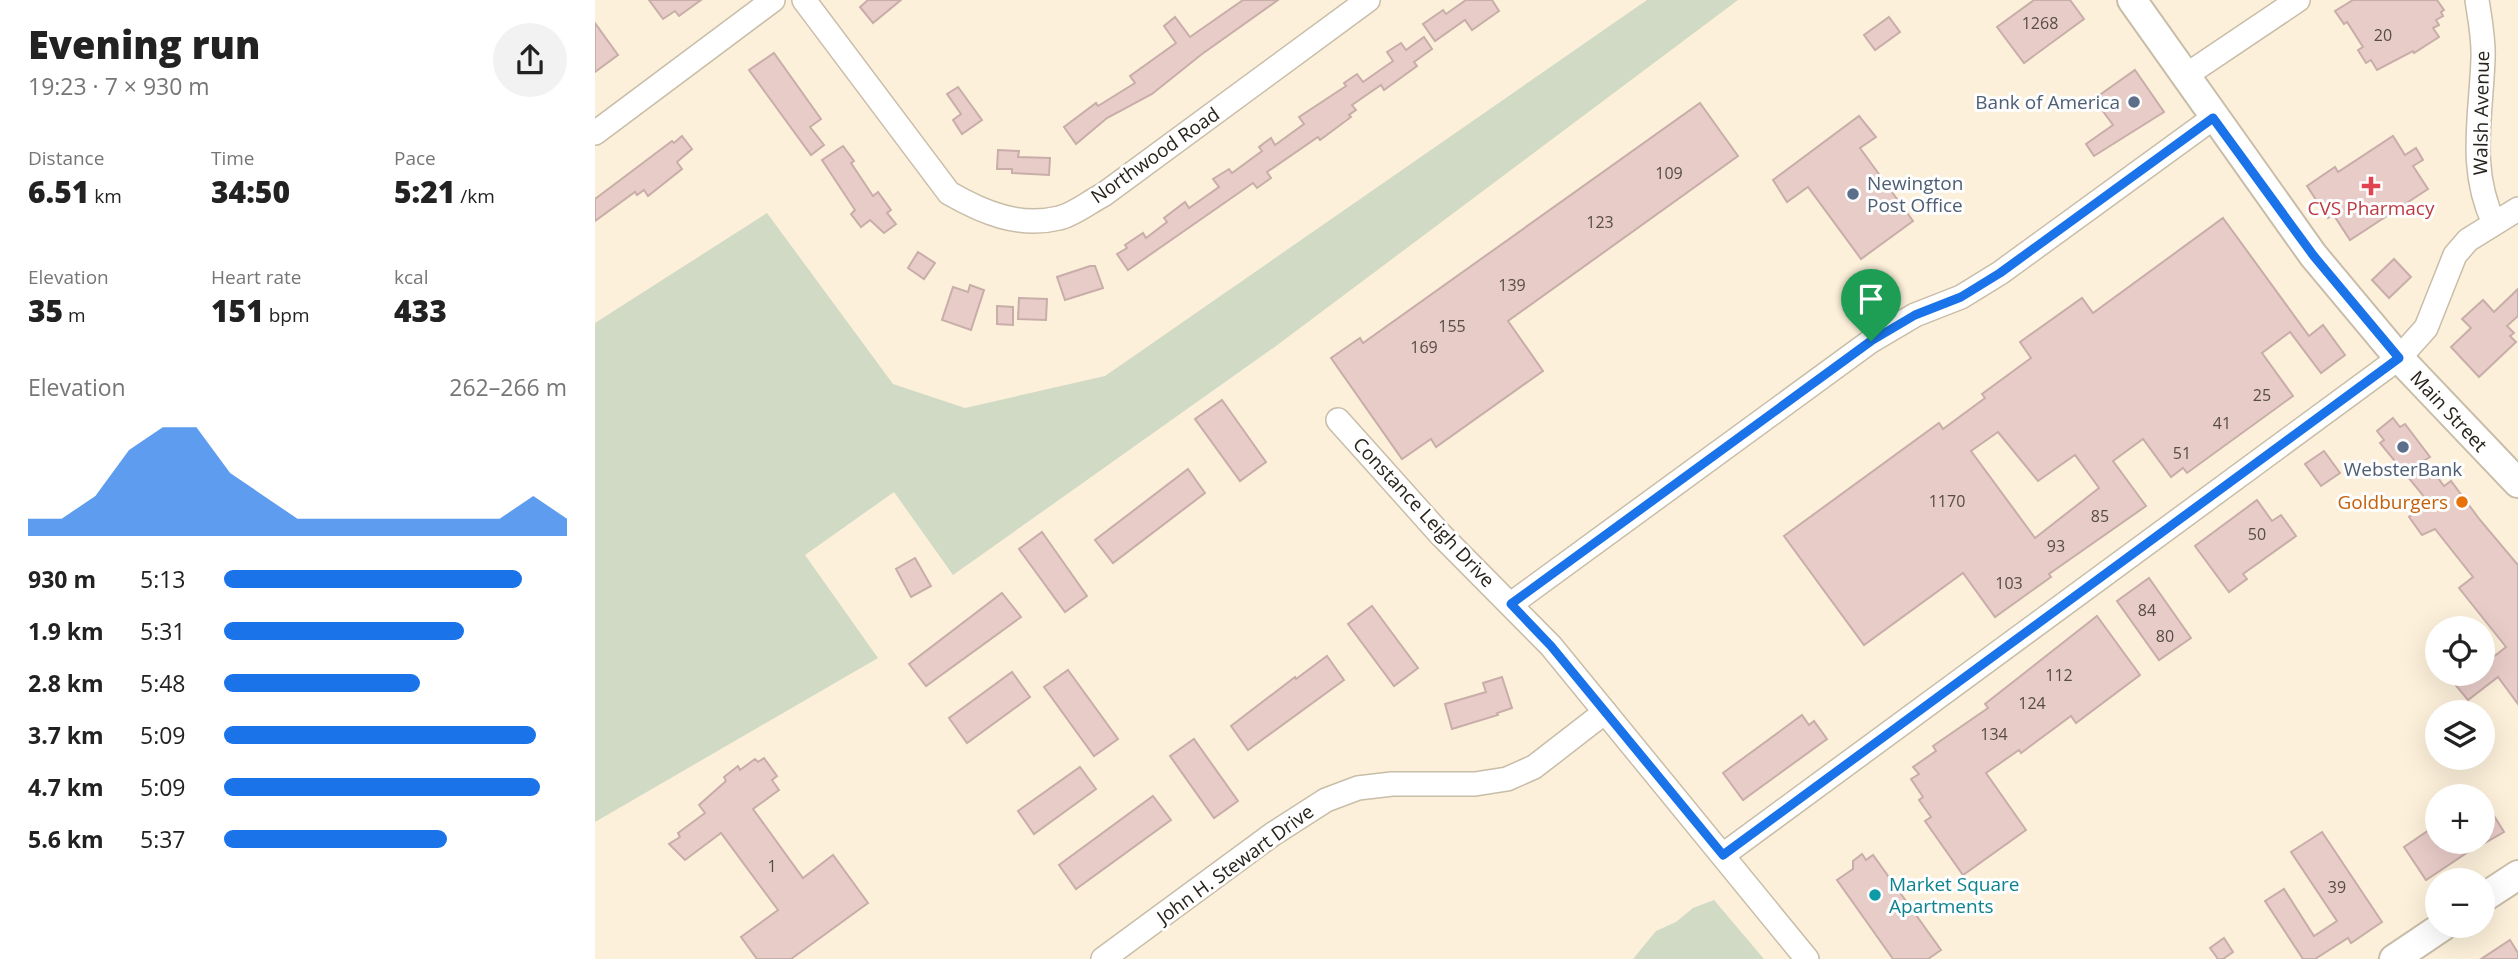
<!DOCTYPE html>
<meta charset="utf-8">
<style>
:root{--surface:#fff;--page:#f2f2f2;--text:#222;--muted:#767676;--accent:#1a73e8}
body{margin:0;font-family:"Open Sans",sans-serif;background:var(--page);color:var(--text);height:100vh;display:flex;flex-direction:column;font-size:26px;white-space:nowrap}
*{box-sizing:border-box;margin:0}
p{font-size:23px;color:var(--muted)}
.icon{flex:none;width:38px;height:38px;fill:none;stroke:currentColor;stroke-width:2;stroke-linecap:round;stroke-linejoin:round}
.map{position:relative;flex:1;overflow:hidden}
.panel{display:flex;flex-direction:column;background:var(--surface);width:595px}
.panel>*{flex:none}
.fabs{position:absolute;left:1830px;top:616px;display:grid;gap:14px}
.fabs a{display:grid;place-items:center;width:70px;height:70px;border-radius:50%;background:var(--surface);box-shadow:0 7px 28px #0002;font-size:35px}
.pin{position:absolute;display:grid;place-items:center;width:60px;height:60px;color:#fff;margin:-72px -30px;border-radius:50% 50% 50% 0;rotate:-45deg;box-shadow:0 0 7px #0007}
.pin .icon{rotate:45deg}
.round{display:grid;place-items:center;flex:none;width:74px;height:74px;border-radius:37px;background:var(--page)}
.overview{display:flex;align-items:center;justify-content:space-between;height:119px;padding:0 28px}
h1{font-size:38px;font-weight:800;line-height:52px}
.metrics{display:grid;grid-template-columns:repeat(3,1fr);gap:10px;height:119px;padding:7px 28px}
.metrics div{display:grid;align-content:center}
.metrics b{font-size:30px;font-weight:800}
.metrics small{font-size:19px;font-weight:400}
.metrics p{font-size:19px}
.chart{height:196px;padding:14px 28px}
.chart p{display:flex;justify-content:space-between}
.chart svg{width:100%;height:126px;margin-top:7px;fill:var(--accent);opacity:.7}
ul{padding:0 28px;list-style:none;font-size:23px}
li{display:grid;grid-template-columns:112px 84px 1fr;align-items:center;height:52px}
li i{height:18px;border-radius:9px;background:var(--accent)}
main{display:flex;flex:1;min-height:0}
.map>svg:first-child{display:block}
</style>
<main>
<section class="panel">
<div class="overview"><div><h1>Evening run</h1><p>19:23 · 7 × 930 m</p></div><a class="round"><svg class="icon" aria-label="share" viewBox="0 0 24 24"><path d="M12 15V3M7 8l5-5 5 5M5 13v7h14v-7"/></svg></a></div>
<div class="metrics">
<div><p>Distance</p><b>6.51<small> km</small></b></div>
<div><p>Time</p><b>34:50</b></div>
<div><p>Pace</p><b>5:21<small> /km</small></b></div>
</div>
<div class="metrics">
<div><p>Elevation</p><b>35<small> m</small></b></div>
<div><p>Heart rate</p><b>151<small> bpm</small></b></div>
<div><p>kcal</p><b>433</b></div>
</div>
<div class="chart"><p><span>Elevation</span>262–266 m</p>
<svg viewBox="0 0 160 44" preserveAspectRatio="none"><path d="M0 44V38L10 38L20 30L30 14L40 6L50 6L60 22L70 30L80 38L90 38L100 38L110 38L120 38L130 38L140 38L150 30L160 38V44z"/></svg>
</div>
<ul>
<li><b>930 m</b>5:13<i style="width:87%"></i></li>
<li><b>1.9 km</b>5:31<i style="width:70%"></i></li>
<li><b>2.8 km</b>5:48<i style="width:57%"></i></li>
<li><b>3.7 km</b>5:09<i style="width:91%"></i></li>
<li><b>4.7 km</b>5:09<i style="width:92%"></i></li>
<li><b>5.6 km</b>5:37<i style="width:65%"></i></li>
</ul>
</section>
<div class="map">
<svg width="1923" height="959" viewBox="0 0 1923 959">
<rect width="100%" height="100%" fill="#fcf0da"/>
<g fill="#d1dac5">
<path d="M1052,0h91l-462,346 -323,229 -59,-83 -89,63 73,103 -283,164v-499l172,-110 126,171 72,24 140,-32z"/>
<path d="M1119,900l50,59h-131l23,-28 20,-9 17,-14z"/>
</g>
<g fill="#e8ccc8" stroke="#c8ada9" stroke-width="2" fill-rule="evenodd">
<path d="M54,0h52l-22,16 -4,-5 -12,8z"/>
<path d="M273,0h33l-28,23 -13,-16z"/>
<path d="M648,0h35l-76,54 -50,40 -45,24 -31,26 -12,-17 32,-24 2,3 37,-23 -5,-7 46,-33 -12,-17 11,-9 15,20z"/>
<path d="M871,0h26l7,11 -27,19 -7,-10 -30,21 -12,-17 20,-14 3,4z"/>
<path d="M1439,0h36l14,19 -60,44 -27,-36z"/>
<path d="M1758,0h84l7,10 -3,2 2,4 -7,4 3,5 -6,3 6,9 -25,16 -1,-2 -36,19 -6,-10 -5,3 -8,-13 5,-3 -16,-25 -3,2 -9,-13z"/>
<path d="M1294,17l11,15 -25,18 -11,-15z"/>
<path d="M0,23l23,32 -23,17z"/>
<path d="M829,37l8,12 -18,13 3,4 -33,24 -3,-5 -29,20 4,5 -7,5 2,2 -31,23 -2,-3 -51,35 4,6 -14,10 -4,-5 -125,87 -11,-16 10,-6 -2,-3 18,-12 3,5 21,-16 -3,-4 21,-16 4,6 30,-21 -6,-8 16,-10 3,4 30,-22 -3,-4 12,-9 4,7 29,-21 -5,-7 47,-31 -2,-3 13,-9 6,8 30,-21 -6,-9 14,-9 5,7z"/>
<path d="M179,53l47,66 -11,8 14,18 -13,10 -62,-85z"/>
<path d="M1540,70l29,42 -70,44 -8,-12 27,-19 -19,-26z"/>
<path d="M363,87l24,33 -20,14 -9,-14 8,-6 -14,-20z"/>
<path d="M1105,103l38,53 -230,165 35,50 -107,76 -5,-8 -29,20 -71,-101 29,-20 3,5z"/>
<path d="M1264,116l17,21 -16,11 53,73 -52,38 -53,-72 -21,15 -14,-22z"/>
<path d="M87,136l10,13 -15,13 5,7 -34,27 -4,-6 -7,5 -2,-3 -40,29v-22l77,-58 2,2z"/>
<path d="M1798,136l12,19 11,-7 7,12 -10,6 15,23 -78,51 -17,-26 -5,4 -21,-32 28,-19 3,5z"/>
<path d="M248,146l11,15 -3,2 22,33 5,-4 13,18 -4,3 9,11 -12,9 -14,-13 -9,7 -10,-13 4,-4 -33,-50z"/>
<path d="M403,150l21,1 -1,6 32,1 -1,17 -37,-2v-4h-15z"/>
<path d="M1628,218l86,118 14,-11 22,30 -24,18 -31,-41 -28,21 31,43 -106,77 -4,-5 -12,9 -28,-38 -30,22 33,45 -97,68 2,3 -56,40 -32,-44 -99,72 -80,-109 155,-113 4,6 42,-31 -3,-4 49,-36 -11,-16 62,-44 11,15zM1403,432l40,49 37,-26 24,33 -64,50 -64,-87z"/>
<path d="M323,252l17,11 -11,16 -16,-11z"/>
<path d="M1799,259l17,18 -22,21 -17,-18z"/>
<path d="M495,266h5l8,22 -38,12 -8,-23z"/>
<path d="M375,285l14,5 -13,40 -29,-10 11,-33 15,5z"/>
<path d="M1923,289v27l-11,10 7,7 -4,3 6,6 -37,35 -28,-30 20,-19 -9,-9 21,-19 11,12z"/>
<path d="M424,298l28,1 -1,21 -28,-1z"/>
<path d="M402,306l16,1v18l-16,-1z"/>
<path d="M627,400l44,62 -26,19 -45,-62z"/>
<path d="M1798,418l7,9 5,-3 25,33 -5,3 19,26 7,-5 29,39 38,45v139l-20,-27 -30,23 -15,-18 10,-8h20v-9l23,-18 -47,-59 14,-11 -38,-48 -13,6 -13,-18 7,-6 -2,-3 12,-9 -46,-56 4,-3 -7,-9z"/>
<path d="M1729,451l16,22 -19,13 -16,-22z"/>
<path d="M593,469l17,24 -92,70 -18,-23z"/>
<path d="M1662,500l15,21 9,-6 15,21 -53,38 4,5 -18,13 -34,-46z"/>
<path d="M447,532l45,64 -22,16 -46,-63z"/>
<path d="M320,558l16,28 -20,11 -15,-28z"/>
<path d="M1554,578l42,60 -32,22 -42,-59z"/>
<path d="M407,593l19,24 -95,69 -17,-22z"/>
<path d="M777,606l46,62 -24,18 -46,-62z"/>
<path d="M1502,616l43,59 -64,48 -5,-7 -50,37 -2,-3 -33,23 40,57 -63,45 -38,-54 6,-4 -12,-17 4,-3 -12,-18 8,-5 -6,-7 23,-16 -3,-5 55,-38 -3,-4z"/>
<path d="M732,656l17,24 -96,70 -17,-24 64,-49 1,2z"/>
<path d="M473,670l50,69 -24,17 -50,-69z"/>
<path d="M417,672l18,25 -63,46 -18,-25z"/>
<path d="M907,677l10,31 -15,5 1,2 -46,14 -7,-25 41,-12 -3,-9z"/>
<path d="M1207,715l7,10 5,-4 13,18 -84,61 -20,-27z"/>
<path d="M599,739l44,62 -24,17 -44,-62z"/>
<path d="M169,758l13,18 -5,4 7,10 -26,19 50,69 30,-23 35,48 -77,56h-34l-16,-22 37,-27 -57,-77 -36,27 -16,-16 11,-7 -2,-4 27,-20 -6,-8 27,-24 -2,-4 14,-11 2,4 15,-11 3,3z"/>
<path d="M485,767l16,22 -62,45 -16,-23z"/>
<path d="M558,796l18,24 -95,69 -17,-24z"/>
<path d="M1888,798l21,34 -21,12z"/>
<path d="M1843,824v18h45l-57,38 -22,-33z"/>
<path d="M1727,832l60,90 -31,21 -3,-5 -33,21h-12l-38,-58 19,-12 30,47 23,-15 -46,-69z"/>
<path d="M1267,854l4,6 7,-5 68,95 -13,9h-35l-56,-79 16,-11v-8z"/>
<path d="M1629,938l9,14 -10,7h-5l-8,-11z"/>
<path d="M1915,940l8,13v6h-37z"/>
</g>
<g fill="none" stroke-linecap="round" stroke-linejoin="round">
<defs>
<g id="minor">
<path d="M209,0l145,193c33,19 70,35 110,25 14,-3 30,-16 44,-23l265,-195"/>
<path d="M1882,0c3,20 7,39 6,59 -2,58 -15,110 11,164"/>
<path d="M1590,76l113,-76"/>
<path d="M0,133l178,-133"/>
<path d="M743,420l103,115 110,111 256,313"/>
<path d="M916,604l360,-263 44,-26 46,-18 39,-24 213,-155"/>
<path d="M1128,855l676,-497 27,-30 29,-73 13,-15 50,-31"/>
<path d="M508,959l170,-125 53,-34 32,-12 34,-4h83l32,-5 27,-12 71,-55"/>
</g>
<g id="major">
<path d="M1537,0l181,255 86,103 119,125"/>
<path d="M1888,898l35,-23"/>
<path d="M1799,959l49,-33"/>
</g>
</defs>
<use href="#minor" stroke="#c8bda8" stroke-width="26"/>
<use href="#major" stroke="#c8bda8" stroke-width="32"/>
<use href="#minor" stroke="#fff" stroke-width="23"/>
<use href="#major" stroke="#fff" stroke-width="28"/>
</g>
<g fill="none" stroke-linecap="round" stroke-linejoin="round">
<defs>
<path id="route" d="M1618,118l100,137 86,103 -676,497 -172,-209 -40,-42 360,-263 44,-26 46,-18 39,-24z"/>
</defs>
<use href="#route" stroke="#fff" stroke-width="14"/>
<use href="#route" stroke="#1a73e8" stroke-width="9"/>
</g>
<g fill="#5c6f8a" stroke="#fefefe" stroke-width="2.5">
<circle cx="1539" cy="102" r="7"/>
<circle cx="1258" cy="194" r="7"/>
<circle cx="1808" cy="447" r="7"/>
</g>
<path fill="#e0444e" stroke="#fefefe" stroke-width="2.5" d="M1772.5 175.5h7v7h7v7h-7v7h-7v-7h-7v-7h7z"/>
<circle fill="#e8710a" stroke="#fefefe" stroke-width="2.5" cx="1867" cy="502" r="7"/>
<circle fill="#0f9aa8" stroke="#fefefe" stroke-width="2.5" cx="1280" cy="895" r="7"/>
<g text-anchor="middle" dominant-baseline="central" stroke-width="6" stroke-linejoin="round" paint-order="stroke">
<g font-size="16" fill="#574d46">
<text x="1445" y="23">1268</text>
<text x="1788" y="35">20</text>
<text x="1074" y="173">109</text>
<text x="1005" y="222">123</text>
<text x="917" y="285">139</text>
<text x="857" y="326">155</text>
<text x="829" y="347">169</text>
<text x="1667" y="395">25</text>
<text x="1627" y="423">41</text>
<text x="1587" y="453">51</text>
<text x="1352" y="501">1170</text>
<text x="1505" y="516">85</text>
<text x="1662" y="534">50</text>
<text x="1461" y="546">93</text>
<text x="1414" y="583">103</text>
<text x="1552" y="610">84</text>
<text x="1570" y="636">80</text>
<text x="1464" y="675">112</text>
<text x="1437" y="703">124</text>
<text x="1399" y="734">134</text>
<text x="177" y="866">1</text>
<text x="1742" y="887">39</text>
</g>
<g font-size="19" fill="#4e5e75" stroke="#fefefe" text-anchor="end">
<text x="1525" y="102">Bank of America</text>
<text x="1272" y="183" text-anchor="start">Newington<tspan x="1272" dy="22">Post Office</tspan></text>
<text x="1808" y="469" text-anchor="middle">WebsterBank</text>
</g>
<g font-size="19" fill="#27231b" stroke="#fefefe">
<text transform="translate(1886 113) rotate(-89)">Walsh Avenue</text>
<text transform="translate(560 155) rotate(-35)">Northwood Road</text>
<text transform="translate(1854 411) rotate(47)">Main Street</text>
<text transform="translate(829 512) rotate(47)">Constance Leigh Drive</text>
<text transform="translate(640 864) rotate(-36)">John H. Stewart Drive</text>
</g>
<g font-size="19" fill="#be3a42" stroke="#fefefe">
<text x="1776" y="208">CVS Pharmacy</text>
</g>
<g font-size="19" fill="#c56008" stroke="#fefefe" text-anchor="end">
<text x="1853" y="502">Goldburgers</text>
</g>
<g font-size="19" fill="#0d838f" stroke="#fefefe" text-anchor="start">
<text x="1294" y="884">Market Square<tspan x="1294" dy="22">Apartments</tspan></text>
</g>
</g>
</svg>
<div class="fabs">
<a><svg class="icon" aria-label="locate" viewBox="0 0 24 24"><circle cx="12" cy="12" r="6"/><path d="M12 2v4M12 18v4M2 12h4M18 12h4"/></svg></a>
<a><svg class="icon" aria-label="layers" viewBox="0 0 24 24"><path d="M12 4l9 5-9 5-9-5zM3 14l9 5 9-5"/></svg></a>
<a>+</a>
<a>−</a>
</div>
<div class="pin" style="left:1276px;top:341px;background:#1e9e55"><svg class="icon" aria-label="arrive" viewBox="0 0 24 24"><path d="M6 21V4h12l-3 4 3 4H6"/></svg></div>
</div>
</main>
